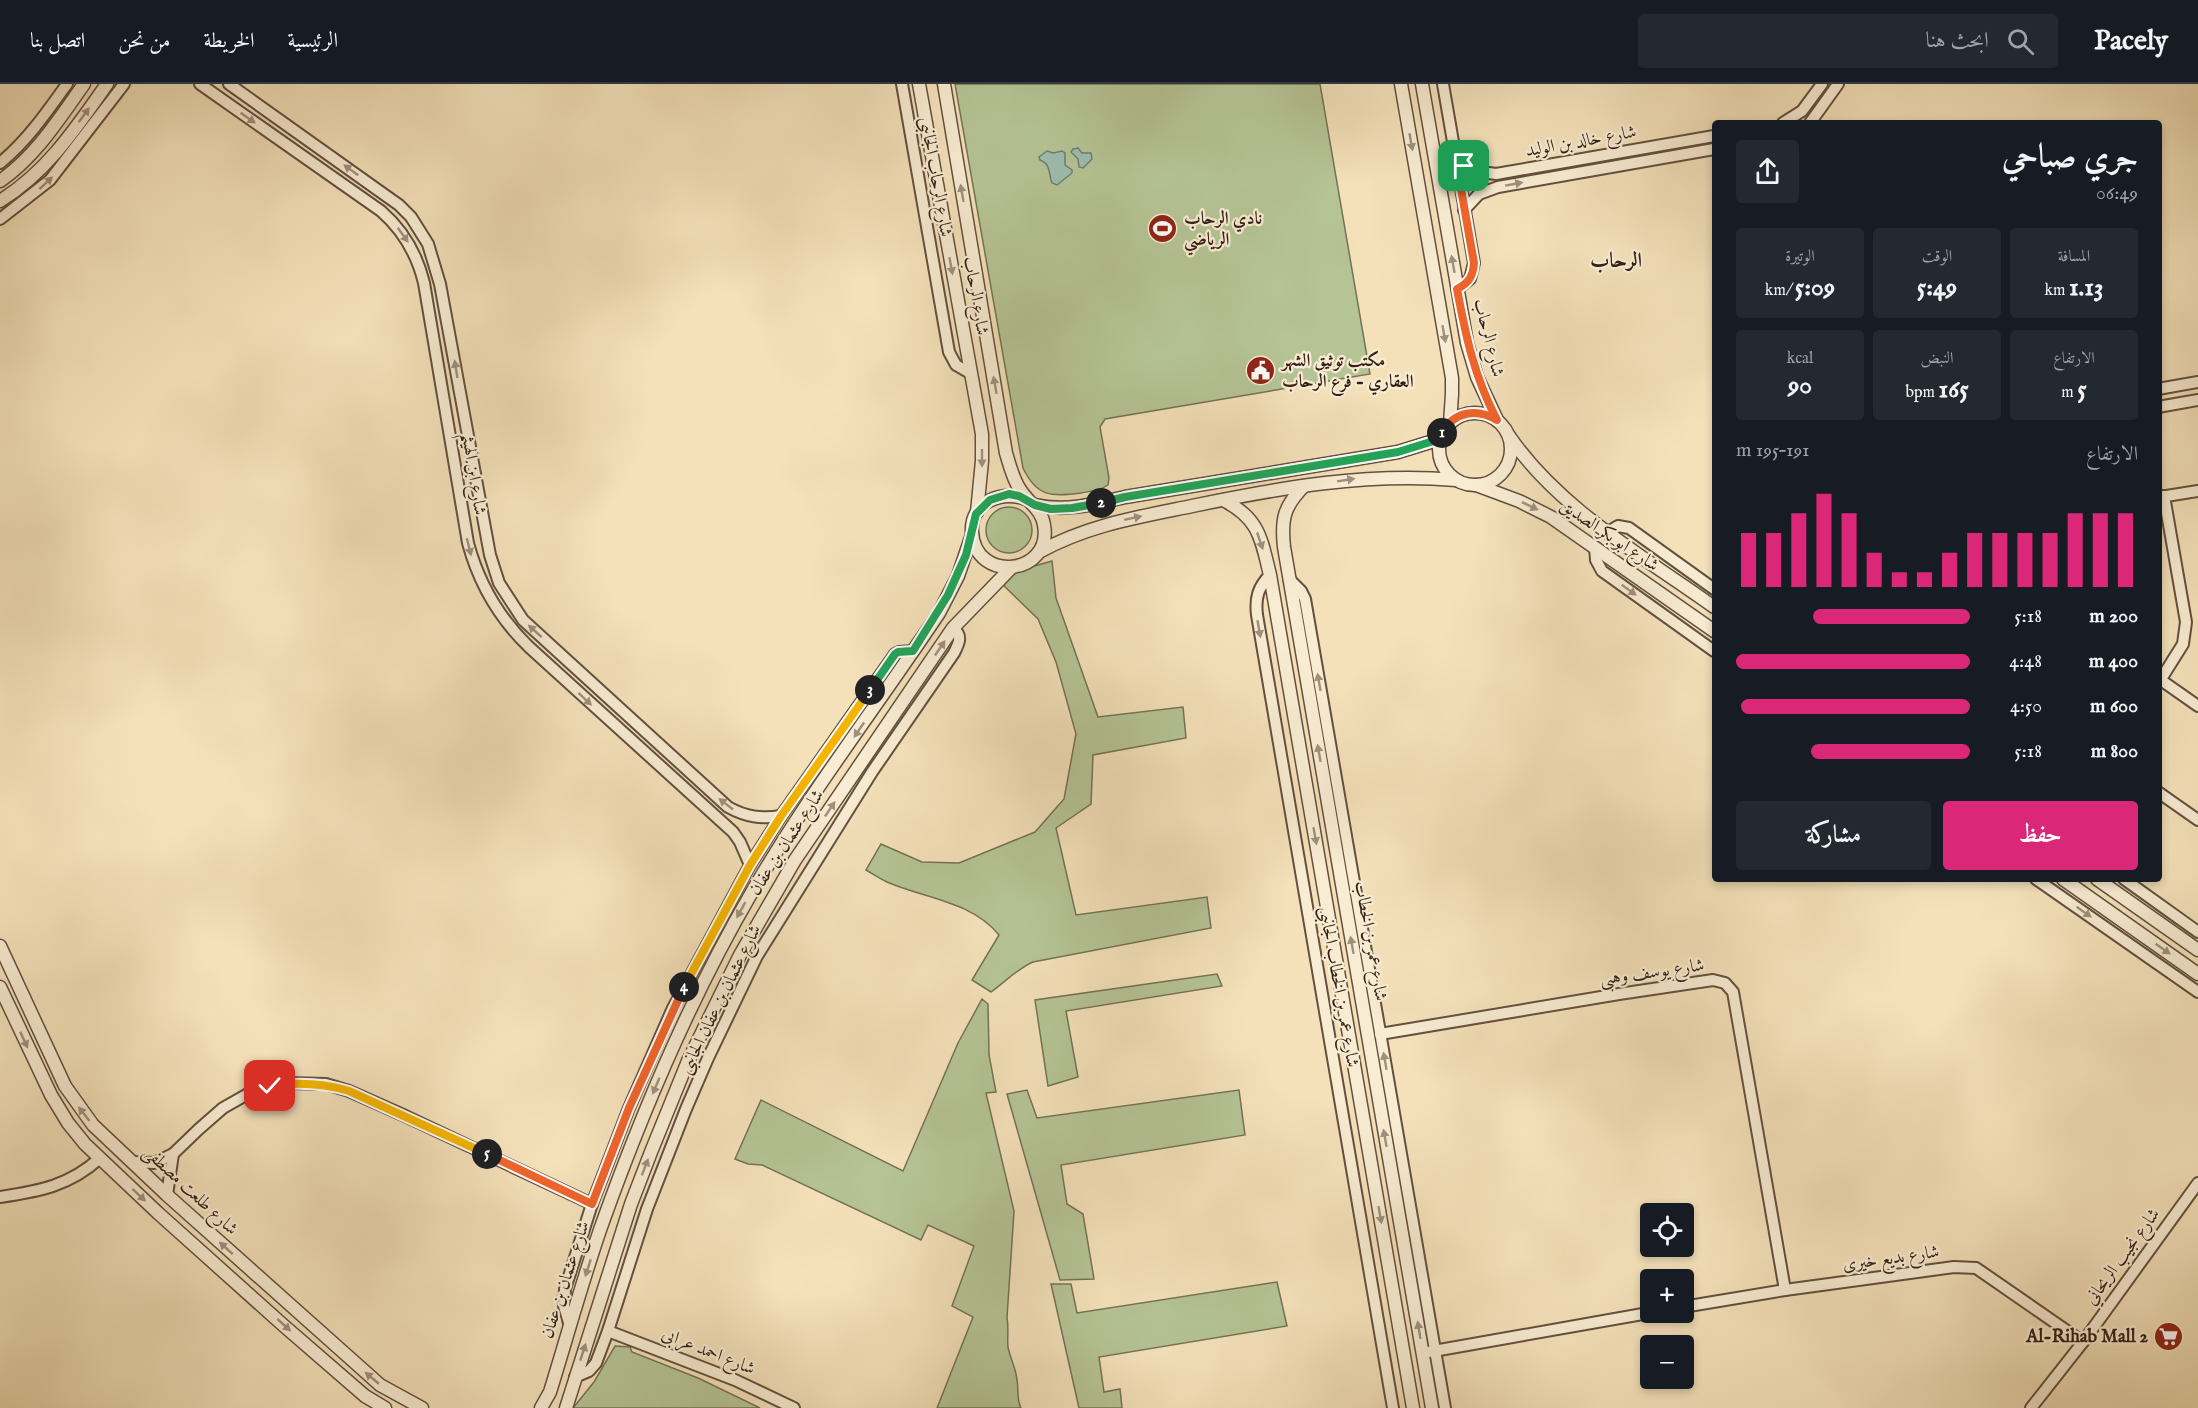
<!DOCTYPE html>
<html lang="ar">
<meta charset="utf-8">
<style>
:root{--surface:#171b24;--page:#242831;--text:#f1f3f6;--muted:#9ea1a6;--line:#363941;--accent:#db2777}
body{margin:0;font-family:"IM FELL English",Amiri,serif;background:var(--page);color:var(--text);direction:rtl;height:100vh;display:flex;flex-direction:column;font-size:22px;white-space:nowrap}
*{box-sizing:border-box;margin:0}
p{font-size:20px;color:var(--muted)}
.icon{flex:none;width:33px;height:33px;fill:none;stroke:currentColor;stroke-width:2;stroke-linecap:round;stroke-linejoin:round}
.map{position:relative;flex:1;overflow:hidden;direction:ltr}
.details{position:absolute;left:1712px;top:36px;width:450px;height:762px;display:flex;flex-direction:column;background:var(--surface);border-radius:6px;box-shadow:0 3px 9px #0003;direction:rtl}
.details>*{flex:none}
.controls{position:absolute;left:1640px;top:1119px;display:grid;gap:12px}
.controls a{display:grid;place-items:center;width:54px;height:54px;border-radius:6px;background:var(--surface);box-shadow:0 3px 9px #0003;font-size:30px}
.pin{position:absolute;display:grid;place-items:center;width:51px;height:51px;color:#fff;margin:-26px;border-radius:12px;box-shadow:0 3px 9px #0006}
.km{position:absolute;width:30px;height:30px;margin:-15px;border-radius:50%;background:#222;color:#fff;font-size:16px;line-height:30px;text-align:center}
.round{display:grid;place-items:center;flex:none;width:63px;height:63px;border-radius:6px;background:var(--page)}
.summary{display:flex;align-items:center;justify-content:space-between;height:102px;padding:0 24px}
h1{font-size:33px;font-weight:700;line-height:45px}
.metrics{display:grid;grid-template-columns:repeat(3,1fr);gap:9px;height:102px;padding:6px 24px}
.metrics div{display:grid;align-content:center;border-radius:6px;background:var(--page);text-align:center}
.metrics b{font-size:26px;font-weight:700}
.metrics small{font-size:16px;font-weight:400}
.metrics p{font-size:16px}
.chart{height:168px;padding:12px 24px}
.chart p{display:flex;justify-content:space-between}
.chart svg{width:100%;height:108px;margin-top:6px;stroke:var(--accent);stroke-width:6}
.primary-button{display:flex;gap:12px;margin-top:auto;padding:12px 24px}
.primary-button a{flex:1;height:69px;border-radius:6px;background:var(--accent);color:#fff;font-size:24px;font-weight:700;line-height:69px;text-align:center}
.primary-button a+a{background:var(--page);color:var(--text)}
ul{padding:0 24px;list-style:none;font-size:20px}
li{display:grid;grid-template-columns:96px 72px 1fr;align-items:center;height:45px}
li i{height:15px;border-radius:8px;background:var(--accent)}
header{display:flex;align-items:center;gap:36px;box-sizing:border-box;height:84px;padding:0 30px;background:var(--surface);border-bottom:2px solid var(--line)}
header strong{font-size:28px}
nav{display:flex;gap:33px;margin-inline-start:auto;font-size:21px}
.search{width:420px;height:54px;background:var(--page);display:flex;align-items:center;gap:15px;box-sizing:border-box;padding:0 21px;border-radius:6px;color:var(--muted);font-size:22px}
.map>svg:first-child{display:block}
</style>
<header>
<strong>Pacely</strong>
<div class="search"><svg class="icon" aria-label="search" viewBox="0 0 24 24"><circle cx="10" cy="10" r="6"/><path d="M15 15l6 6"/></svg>ابحث هنا</div>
<nav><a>الرئيسية</a><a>الخريطة</a><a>من نحن</a><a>اتصل بنا</a></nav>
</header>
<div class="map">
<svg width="2198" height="1324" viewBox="0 0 2198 1324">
<rect width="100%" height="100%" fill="#f4e1ba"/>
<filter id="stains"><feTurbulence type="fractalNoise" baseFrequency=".00333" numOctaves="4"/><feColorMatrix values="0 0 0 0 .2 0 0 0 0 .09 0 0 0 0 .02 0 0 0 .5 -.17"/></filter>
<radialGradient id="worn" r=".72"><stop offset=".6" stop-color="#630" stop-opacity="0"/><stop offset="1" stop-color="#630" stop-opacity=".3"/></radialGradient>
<g fill="#b5c495" stroke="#747256" stroke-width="1.5">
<path d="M955,0h365l50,290 -265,45 -5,8 9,51 -1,7c-9,6 -17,6 -27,8 -30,4 -44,4 -58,-25z"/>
<circle cx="1009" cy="446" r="23"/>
<path d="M1052,477l4,37 42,119 85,-10 3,31 -93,17 -2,49 -35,24 20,87 131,-18 4,31 -178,34c-16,7 -28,20 -42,30l-19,-12 27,-45c-27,-34 -76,-37 -112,-53 -7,-3 -14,-8 -21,-12l15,-26 41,18 37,1 76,-31 29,-33 12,-65 -20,-72 -18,-43 -43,-42z"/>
<path d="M1217,890l5,12 -156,25 12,66 -30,9 -13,-86z"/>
<path d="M982,915l6,5 1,51 7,37 -10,1 28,118 -7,107c2,10 0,20 1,29 2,11 8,21 9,33 2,10 -1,18 4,28h-84l36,-91 -21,-11 22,-60 -46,-21 -7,15 -159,-75 -14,-1 -13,-5 26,-59 142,71 55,-128z"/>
<path d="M1027,1006l10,28 202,-28 6,45 -184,30 6,39 16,10 11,65 -34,1 -53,-186z"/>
<path d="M1277,1198l10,44 -188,31 5,35 16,-3 2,19h-43l-28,-124h20l6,29z"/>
<path d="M615,1262l15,1 2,5 66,26 62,30h-187l21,-26z"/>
</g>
<g fill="#9cbeb0" stroke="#727e72" stroke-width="1.5">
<path d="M1078,64l4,5h9l1,6 -9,9 -4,-1 -1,-8 -7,-7 2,-3z"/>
<path d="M1047,67l6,2 9,-2 3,2v12l7,5v3l-15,12 -5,-2c-4,-9 0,-18 -12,-23l-1,-3z"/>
</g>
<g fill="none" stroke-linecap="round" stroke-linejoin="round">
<defs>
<g id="minor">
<path d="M200,0l181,127c23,20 36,43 43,72l44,260c11,41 30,74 61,104l204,185 7,10 10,23"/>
<path d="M229,0l170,121 12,12 17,27 12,40 50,271 9,28 24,37 205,187c18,10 33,12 53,9"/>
<path d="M902,0l47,268 7,13 14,8"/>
<path d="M1443,0l31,179 -4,16 -13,10"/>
<path d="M1783,39l19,-12 20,-27"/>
<path d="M1810,39l28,-39"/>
<path d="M1456,76l18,11 22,3 218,-38"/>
<path d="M0,79c27,-22 47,-51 67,-79"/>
<path d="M1464,126l15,-16 19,-7 216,-38"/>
<path d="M0,135l50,-39 74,-96"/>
<path d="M2158,305l40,-7"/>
<path d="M2158,323l40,-7"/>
<path d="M2160,413l38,-6"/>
<path d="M1608,448l10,-6 11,2 85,61"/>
<path d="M1595,463l1,13 6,11 112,80"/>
<path d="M1270,491c-12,12 -15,23 -13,40l136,793"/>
<path d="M1289,495l12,12 4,8 140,809"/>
<path d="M2158,594l40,28"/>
<path d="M2161,595l22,-35 3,-22 -22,-126"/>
<path d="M2158,708l40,28"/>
<path d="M2036,795l162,113"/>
<path d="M2124,795l74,53"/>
<path d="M1380,950l239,-40 94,-14 12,3 8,9 52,298"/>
<path d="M132,1078l22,1 19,-9 26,-25 24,-21 30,-17 34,-8 39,1 23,7 54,24 189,89"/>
<path d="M167,1111l6,-41"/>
<path d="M0,1113c40,-6 69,-11 100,-39"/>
<path d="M1683,1223l102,-17 169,-23 22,1 107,74"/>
<path d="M570,1242l-6,-20 1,-17 27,-85 37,-96 44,-100 77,-143 31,-49 114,-162 4,-2 14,-1"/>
<path d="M608,1247l127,49 59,28"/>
<path d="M1428,1268l226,-40"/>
<path d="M575,1293l14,-6 7,-8 12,-32 39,-122 39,-100 22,-51 49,-102 115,-184 82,-119c5,-10 9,-17 -1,-25"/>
<path d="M2031,1324l52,-66 115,-159"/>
</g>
<g id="tertiary">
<path d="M919,0l63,350v27l-5,51"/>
<path d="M944,0l62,369c4,13 7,27 15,38 8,12 21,19 23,34 9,50 -69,59 -72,7 -2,-31 32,-43 56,-32"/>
<path d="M1401,0l51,294v16l-2,29"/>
<path d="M1422,0l45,259 10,34 20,43"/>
<path d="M0,97c36,-25 59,-62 84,-97"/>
<path d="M0,117c47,-29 76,-73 107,-117"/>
<circle cx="1475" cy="365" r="36"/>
<path d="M1509,352c51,74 134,120 205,171"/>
<path d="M1476,401l43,16 32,16 163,114"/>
<path d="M1304,402c-20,20 -23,33 -20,61l148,861"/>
<path d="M1223,416c36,18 38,38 47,75l143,833"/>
<path d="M1035,421c31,7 60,-1 90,-8l273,-45 42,-13"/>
<path d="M1039,468c49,-27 99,-35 153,-46 87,-18 175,-34 264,-26"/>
<path d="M2063,795l135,95"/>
<path d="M2097,795l101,71"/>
<path d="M0,862l65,140 28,39 74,70 203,181 10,9 42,23"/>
<path d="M0,903l51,108 17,28 17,21 73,69 125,112 82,71 20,12"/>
<path d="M541,1324l9,-16c17,-55 32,-110 51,-165 41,-115 89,-229 151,-335 56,-97 125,-186 187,-279l19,-37 14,-41"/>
<path d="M566,1324l65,-204 20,-52 37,-91 52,-106 55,-95 158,-232 58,-60"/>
</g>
</defs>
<use href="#minor" stroke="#63503f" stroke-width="14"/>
<use href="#tertiary" stroke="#63503f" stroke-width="15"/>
<use href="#minor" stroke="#f8ecd2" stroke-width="10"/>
<use href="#tertiary" stroke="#f8ecd2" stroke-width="12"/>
</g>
<defs><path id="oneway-solid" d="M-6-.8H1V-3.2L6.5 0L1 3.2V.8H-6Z" transform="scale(1.5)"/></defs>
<g fill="#9f907d">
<use href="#oneway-solid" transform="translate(84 31) rotate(-54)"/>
<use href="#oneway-solid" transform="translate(248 34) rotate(35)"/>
<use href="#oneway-solid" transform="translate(1411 58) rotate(80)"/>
<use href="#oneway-solid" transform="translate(351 86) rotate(-144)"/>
<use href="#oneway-solid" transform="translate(46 99) rotate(-43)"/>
<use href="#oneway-solid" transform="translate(1514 100) rotate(-10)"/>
<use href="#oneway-solid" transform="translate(962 109) rotate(-100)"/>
<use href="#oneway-solid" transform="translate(403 151) rotate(54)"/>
<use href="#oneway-solid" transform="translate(1453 180) rotate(-100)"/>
<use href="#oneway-solid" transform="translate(951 182) rotate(80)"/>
<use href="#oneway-solid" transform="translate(1444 250) rotate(80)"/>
<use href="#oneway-solid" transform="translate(456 285) rotate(-99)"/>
<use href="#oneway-solid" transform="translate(995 301) rotate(-100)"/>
<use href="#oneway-solid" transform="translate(982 374) rotate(90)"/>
<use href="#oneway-solid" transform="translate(1346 396) rotate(-9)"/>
<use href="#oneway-solid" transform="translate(1530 422) rotate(26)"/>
<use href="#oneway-solid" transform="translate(1133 434) rotate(-12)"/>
<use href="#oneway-solid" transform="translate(1260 457) rotate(71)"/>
<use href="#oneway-solid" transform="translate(469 463) rotate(76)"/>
<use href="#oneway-solid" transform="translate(1629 506) rotate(36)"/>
<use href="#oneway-solid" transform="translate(1259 545) rotate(80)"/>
<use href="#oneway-solid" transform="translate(535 547) rotate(-138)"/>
<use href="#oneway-solid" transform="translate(940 564) rotate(-56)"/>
<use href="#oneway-solid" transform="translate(1319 598) rotate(-100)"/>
<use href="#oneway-solid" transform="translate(585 615) rotate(43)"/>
<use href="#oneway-solid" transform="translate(859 646) rotate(124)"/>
<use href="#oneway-solid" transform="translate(1319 669) rotate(-100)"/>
<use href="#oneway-solid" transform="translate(726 720) rotate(-142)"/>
<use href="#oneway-solid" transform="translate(830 725) rotate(-56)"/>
<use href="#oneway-solid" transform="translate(1315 752) rotate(80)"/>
<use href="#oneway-solid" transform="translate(741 826) rotate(119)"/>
<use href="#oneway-solid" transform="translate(2084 828) rotate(35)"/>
<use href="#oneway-solid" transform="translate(1352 861) rotate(-100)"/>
<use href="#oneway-solid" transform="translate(2163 865) rotate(35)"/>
<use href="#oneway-solid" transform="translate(24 956) rotate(65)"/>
<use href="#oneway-solid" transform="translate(1385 977) rotate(-100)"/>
<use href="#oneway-solid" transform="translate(656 1002) rotate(113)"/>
<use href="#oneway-solid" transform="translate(84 1030) rotate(-128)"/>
<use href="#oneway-solid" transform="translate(1385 1054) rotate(-100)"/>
<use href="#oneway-solid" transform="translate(645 1083) rotate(-69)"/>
<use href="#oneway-solid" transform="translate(139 1111) rotate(43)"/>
<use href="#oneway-solid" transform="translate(1380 1131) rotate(80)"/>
<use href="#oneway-solid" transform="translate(226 1164) rotate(-138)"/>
<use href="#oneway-solid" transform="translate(588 1184) rotate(108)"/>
<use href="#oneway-solid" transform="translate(284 1241) rotate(42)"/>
<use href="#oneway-solid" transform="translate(1419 1246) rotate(-99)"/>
<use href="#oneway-solid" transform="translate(583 1268) rotate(-72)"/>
<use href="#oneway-solid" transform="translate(372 1294) rotate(-140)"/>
</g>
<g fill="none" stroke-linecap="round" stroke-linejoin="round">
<defs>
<path id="split-1" d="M1442,349c12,-22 35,-25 55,-13 -23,-44 -31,-83 -40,-131 12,-6 16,-13 17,-26l-18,-103 8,6"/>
<path id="split-2" d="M1101,419l24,-6 273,-45 42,-13 2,-6"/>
<path id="split-3" d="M870,606l25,-36 3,-2 15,-1 35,-56 18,-40 10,-41 14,-14 19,-6 10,2 16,9 16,4 21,-1 29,-5"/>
<path id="split-4" d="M684,903l66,-122 31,-49 89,-126"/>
<path id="split-5" d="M487,1070l105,50 37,-96 55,-121"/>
<path id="split-6" d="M270,1002c27,-4 52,-3 79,5l138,63"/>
</defs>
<use href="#split-1" stroke="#fff" stroke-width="12"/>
<use href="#split-2" stroke="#fff" stroke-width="12"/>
<use href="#split-3" stroke="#fff" stroke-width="12"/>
<use href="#split-4" stroke="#fff" stroke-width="12"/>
<use href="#split-5" stroke="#fff" stroke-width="12"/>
<use href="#split-6" stroke="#fff" stroke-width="12"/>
<use href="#split-1" stroke="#f0652b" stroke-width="8"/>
<use href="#split-2" stroke="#22a559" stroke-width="8"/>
<use href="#split-3" stroke="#22a559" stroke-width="8"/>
<use href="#split-4" stroke="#f5b400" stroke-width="8"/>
<use href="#split-5" stroke="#f0652b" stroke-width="8"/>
<use href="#split-6" stroke="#f5b400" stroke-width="8"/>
</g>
<defs>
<symbol id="stadium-disc" viewBox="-11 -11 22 22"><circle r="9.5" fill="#8f2418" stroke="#f8ecd2"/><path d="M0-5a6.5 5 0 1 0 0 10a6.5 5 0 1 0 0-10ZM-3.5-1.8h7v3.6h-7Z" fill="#fff"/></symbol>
<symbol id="civic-disc" viewBox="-11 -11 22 22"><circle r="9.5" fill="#8f2418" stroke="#f8ecd2"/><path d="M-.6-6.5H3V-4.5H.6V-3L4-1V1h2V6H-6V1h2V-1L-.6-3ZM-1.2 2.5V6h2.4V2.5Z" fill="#fff"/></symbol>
<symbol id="supermarket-disc" viewBox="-11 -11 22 22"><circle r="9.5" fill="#8f2418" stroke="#f8ecd2"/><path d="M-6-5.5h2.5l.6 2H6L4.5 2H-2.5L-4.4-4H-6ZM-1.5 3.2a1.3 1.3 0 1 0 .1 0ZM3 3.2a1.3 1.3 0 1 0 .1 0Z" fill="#fff"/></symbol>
</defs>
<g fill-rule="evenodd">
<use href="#stadium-disc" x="1146" y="128" width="33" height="33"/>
<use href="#civic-disc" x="1244" y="270" width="33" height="33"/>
<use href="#supermarket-disc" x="2152" y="1236" width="33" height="33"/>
</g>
<g text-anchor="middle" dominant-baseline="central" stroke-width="4.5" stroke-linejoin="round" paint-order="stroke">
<g font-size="18" fill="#331f16" stroke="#f8ecd2">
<text transform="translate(1581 58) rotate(-10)">شارع خالد بن الوليد</text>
<text transform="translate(935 93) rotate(80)">شارع الرحاب الجانبى</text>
<text transform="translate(975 212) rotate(80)">شارع الرحاب</text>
<text transform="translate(1488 254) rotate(76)">شارع الرحاب</text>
<text transform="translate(473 390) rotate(81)">شارع ابن الهيثم</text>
<text transform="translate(1609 452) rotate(34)">شارع ابو بكر الصديق</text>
<text transform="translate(787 759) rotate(-57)">شارع عثمان بن عفان</text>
<text transform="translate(1370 857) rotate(80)">شارع عمر بن الخطاب</text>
<text transform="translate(1652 889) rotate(-8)">شارع يوسف وهبى</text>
<text transform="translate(1338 903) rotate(80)">شارع عمر بن الخطاب الجانبى</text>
<text transform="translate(721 916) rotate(-64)">شارع عثمان بن عفان الجانبى</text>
<text transform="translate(190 1107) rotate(43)">شارع طلعت مصطفى</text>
<text transform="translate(2123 1173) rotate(-54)">شارع نجيب الريحاني</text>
<text transform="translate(1891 1175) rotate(-8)">شارع بديع خيرى</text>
<text transform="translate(566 1196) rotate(-72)">شارع عثمان بن عفان</text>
<text transform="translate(708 1268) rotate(22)">شارع احمد عرابى</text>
</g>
<g font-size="18" font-weight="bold" fill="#331f16" stroke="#f8ecd2" text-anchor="start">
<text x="1184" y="135">نادي الرحاب<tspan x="1184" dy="21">الرياضي</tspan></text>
<text x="1282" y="277">مكتب توثيق الشهر<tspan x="1282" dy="21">العقاري - فرع الرحاب</tspan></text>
<text x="2148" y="1253" text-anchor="end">Al-Rihab Mall 2</text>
</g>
<g font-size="21" font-weight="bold" fill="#331f16" stroke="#f8ecd2">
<text x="1616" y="177">الرحاب</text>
</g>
</g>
<rect width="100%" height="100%" filter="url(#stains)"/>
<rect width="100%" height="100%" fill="url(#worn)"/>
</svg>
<div class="controls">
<a><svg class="icon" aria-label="locate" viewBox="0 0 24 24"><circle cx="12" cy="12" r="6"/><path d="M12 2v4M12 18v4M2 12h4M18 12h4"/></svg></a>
<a>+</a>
<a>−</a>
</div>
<div class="pin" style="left:1464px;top:82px;background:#1e9e55"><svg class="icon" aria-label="arrive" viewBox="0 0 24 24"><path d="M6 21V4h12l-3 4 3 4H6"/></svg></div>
<div class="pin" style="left:270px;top:1002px;background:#d93025"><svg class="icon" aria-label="check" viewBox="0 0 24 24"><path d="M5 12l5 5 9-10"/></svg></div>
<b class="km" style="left:1442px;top:349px">1</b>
<b class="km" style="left:1101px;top:419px">2</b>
<b class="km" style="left:870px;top:606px">3</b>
<b class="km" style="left:684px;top:903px">4</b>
<b class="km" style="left:487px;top:1070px">5</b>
<section class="details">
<div class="summary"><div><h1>جري صباحي</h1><p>06:49</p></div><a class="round"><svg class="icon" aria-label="share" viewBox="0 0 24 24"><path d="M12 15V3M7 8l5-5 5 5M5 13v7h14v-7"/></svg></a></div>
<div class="metrics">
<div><p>المسافة</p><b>1.13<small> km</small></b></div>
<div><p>الوقت</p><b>5:49</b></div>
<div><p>الوتيرة</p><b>5:09<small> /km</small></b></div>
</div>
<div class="metrics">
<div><p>الارتفاع</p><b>5<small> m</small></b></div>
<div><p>النبض</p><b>165<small> bpm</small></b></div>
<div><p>kcal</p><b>90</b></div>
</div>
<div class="chart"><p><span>الارتفاع</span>191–195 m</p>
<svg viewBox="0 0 160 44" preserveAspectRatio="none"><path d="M5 44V22M15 44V22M25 44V14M35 44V6M45 44V14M55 44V30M65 44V38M75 44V38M85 44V30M95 44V22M105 44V22M115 44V22M125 44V22M135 44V14M145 44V14M155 44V14"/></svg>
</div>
<ul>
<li><b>200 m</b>5:18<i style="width:67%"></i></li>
<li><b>400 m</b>4:48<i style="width:100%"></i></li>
<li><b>600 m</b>4:50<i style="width:98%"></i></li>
<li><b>800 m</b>5:18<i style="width:68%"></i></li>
</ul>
<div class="primary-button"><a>حفظ</a><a>مشاركة</a></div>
</section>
</div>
